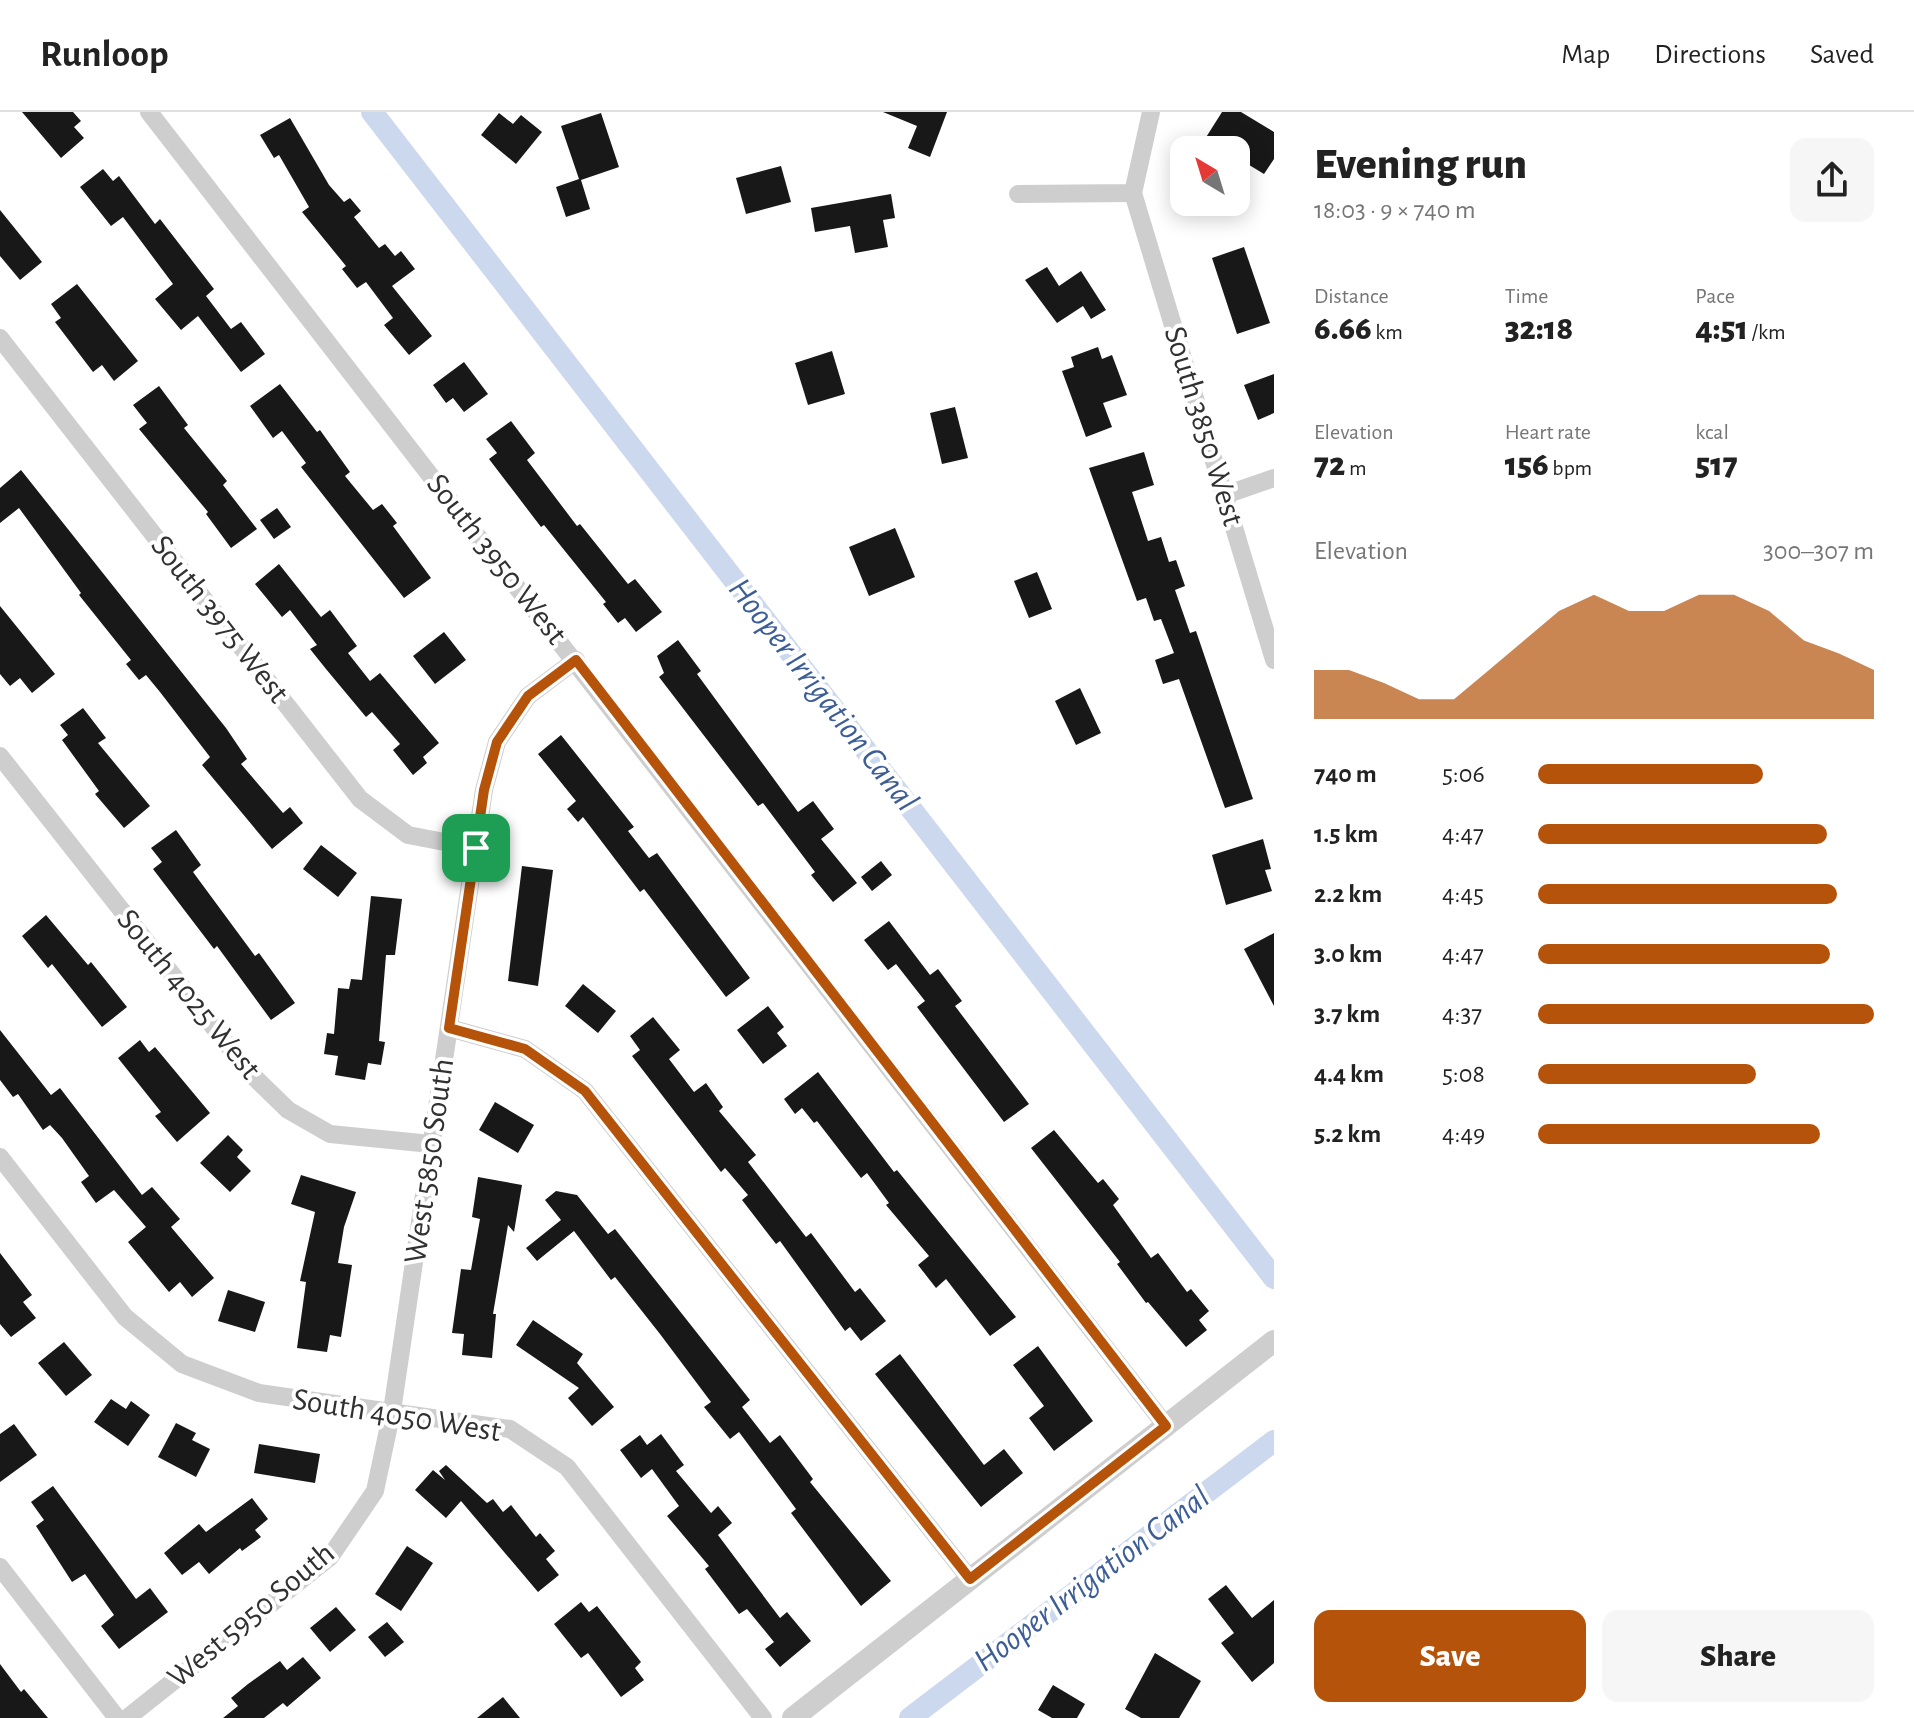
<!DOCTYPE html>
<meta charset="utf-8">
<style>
:root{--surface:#fff;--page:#f6f6f6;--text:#222;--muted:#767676;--line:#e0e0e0;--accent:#b45309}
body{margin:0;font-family:"Alegreya Sans",sans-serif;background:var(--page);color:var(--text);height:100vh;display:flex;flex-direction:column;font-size:30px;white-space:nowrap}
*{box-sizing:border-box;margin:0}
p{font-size:26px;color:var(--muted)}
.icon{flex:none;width:44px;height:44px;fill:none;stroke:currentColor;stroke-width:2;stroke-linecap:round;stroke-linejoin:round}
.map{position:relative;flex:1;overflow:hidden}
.drawer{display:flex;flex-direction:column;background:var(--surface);width:640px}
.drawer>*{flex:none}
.needle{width:52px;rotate:322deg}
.buttons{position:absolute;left:1170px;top:24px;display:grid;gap:16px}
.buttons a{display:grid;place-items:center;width:80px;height:80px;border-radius:16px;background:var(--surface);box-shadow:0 4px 20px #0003;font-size:40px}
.pin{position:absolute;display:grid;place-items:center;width:68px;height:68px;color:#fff;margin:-34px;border-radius:16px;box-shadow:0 4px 12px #0006}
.round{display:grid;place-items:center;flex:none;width:84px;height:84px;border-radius:16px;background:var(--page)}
.summary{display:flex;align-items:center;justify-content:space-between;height:136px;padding:0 40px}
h1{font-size:44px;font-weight:800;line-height:60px}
.stats{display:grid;grid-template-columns:repeat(3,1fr);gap:12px;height:136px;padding:8px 40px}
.stats div{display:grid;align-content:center}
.stats b{font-size:34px;font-weight:800}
.stats small{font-size:22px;font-weight:400}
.stats p{font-size:22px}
.chart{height:224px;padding:16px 40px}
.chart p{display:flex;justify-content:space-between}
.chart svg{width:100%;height:144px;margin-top:8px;fill:var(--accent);opacity:.7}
.button{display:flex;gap:16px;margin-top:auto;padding:16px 40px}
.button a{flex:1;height:92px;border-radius:16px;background:var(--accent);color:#fff;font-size:32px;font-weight:800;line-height:92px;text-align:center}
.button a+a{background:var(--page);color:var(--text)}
ul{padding:0 40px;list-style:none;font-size:26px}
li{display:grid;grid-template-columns:128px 96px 1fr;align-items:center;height:60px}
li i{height:20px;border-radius:10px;background:var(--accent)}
header{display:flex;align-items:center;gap:48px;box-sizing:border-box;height:112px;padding:0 40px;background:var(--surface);border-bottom:2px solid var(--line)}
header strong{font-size:38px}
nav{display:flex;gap:44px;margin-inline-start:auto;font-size:28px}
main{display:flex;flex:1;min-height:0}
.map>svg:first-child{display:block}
</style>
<header>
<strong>Runloop</strong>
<nav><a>Map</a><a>Directions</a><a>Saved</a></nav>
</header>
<main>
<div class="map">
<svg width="1274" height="1606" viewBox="0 0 1274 1606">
<rect width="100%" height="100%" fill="#fff"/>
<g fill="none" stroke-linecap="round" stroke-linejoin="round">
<g stroke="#cbd8ee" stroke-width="22">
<path d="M372,0l902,1166"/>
<path d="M910,1606l364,-277"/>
</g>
</g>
<g fill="#181818">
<path d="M22,0h51l8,9 -7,6 10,11 -23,20z"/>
<path d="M883,0h64l-17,45 -22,-9 9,-22z"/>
<path d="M1222,0h19l33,20v27l-10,15 -28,-17v-7h-38z"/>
<path d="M499,1l14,11 8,-9 21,17 -26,32 -35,-29z"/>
<path d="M601,1l18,54 -38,13 9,29 -24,8 -10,-30 23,-8 -18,-53z"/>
<path d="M290,6l39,67 15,17 6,-4 11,13 -7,6 25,31 6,-4 10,12 6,-5 14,18 -23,17 40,50 -23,19 -25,-30 9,-7 -27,-36 -9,6 -15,-19 4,-3 -44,-54 7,-5 -30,-52 -5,3 -14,-23z"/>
<path d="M781,54l10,36 -45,12 -10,-36z"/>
<path d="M103,57l10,12 6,-5 36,48 5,-5 54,70 -8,7 25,33 10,-7 24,32 -24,18 -43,-56 -17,14 -26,-31 18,-15 -50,-67 -12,9 -31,-39z"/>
<path d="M891,82l4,24 -12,2 5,27 -33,6 -5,-27 -35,6 -4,-24z"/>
<path d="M0,98l42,52 -22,18 -20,-24z"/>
<path d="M1244,135l26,76 -33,11 -25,-76z"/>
<path d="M1047,155l12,19 22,-15 25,39 -15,9 -8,-13 -26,17 -32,-43z"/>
<path d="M77,172l61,77 -24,20 -12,-16 -9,7 -38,-50 6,-4 -10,-14z"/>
<path d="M1098,235l4,12 10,-4 15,40 -24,8 9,24 -26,10 -24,-66 12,-4 -3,-10z"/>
<path d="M832,239l13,43 -37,11 -13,-42z"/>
<path d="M464,250l24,32 -24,18 -11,-14 -7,5 -13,-18z"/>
<path d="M1274,262v39l-16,7 -14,-35z"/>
<path d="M280,272l37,48 3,-2 30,42 -5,4 28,34 9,-6 15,19 -4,3 38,52 -27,20 -103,-131 5,-4 -24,-32 -9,7 -23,-32z"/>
<path d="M159,274l29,39 -4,3 43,53 -4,4 34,44 -26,19 -25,-34 2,-2 -69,-83 8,-6 -14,-18z"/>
<path d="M955,295l13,51 -26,6 -12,-51z"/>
<path d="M511,309l24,32 -8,7 50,66 3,-2 48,60 7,-5 27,33 -26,20 -11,-14 -7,5 -15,-19 3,-2 -62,-77 -3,2 -52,-68 8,-6 -11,-14z"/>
<path d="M1144,340l10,33 -22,7 16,49 13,-4 8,25 7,-2 9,26 -10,4 15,43 6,-2 57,168 -28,9 -46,-129 -16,5 -8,-24 19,-7 -13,-34 -7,2 -8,-23 -9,3 -48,-133z"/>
<path d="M21,358l205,258 21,31 -6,5 42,49 7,-6 13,16 -31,26 -70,-84 8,-8 -50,-65 -14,-17 -7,5 -13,-16 5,-4 -52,-65 2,-2 -62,-85 -19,15v-35z"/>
<path d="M277,396l14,19 -17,12 -14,-19z"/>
<path d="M895,416l20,49 -46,19 -20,-49z"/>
<path d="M279,452l42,53 9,-7 27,36 -9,7 22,28 10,-8 59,70 -16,14 4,6 -14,12 -20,-25 7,-6 -28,-32 -6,5 -40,-48 -16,-20 7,-4 -27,-35 -8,7 -27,-33z"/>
<path d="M1037,460l15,37 -23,9 -15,-37z"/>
<path d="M0,494l55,68 -23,19 -12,-15 -10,8 -10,-12z"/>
<path d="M444,520l22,28 -31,24 -22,-28z"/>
<path d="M678,528l23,31 -4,3 101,138 15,-11 21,28 -13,10 36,44 -24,19 -22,-27 4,-3 -52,-69 -5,3 -99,-129 5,-4 -7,-17z"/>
<path d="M1080,576l21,45 -25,12 -21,-44z"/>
<path d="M83,596l23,30 -8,5 52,63 -26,22 -29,-34 4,-3 -37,-51 6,-5 -8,-10z"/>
<path d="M561,623l73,92 -6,4 21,27 8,-5 93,125 -24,19 -82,-108 -4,3 -57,-75 -5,5 -11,-13 9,-8 -38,-47z"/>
<path d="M176,718l25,35 -8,7 62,84 4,-3 36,50 -24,17 -54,-74 -3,3 -61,-80 9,-7 -11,-14z"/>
<path d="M1263,727l8,30 -6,1 7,21 -46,14 -14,-50z"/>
<path d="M321,733l36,28 -19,24 -35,-28z"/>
<path d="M881,749l11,14 -20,16 -11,-14z"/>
<path d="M522,754l31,4 -15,116 -30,-5z"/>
<path d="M371,784l31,3 -7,56h-9l-7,86 6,1 -4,23 -13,-2 -3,17 -30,-5 3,-19 -14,-2 3,-21 7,1 4,-46 11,1 2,-10 11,1z"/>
<path d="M46,803l42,50 3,-3 36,45 -25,20 -50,-63 -4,4 -26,-32z"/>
<path d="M889,809l41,54 8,-6 24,32 -7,5 74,98 -25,18 -87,-115 8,-6 -29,-37 -8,6 -24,-30z"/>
<path d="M1274,821v73l-30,-57z"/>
<path d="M583,872l33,27 -18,22 -33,-27z"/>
<path d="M768,894l16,21 -7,6 10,13 -24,18 -26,-34z"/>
<path d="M653,905l27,33 -11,9 25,33 12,-9 17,24 -4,4 37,44 -8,7 58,75 5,-4 44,59 5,-4 26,33 -25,20 -11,-14 -5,4 -65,-90 -4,3 -34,-44 6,-5 -23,-27 -4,4 -89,-116 8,-6 -10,-14z"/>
<path d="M0,918l51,65 9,-7 82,107 10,-8 28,32 -9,8 43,51 -22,19 -12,-15 -11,10 -41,-50 18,-15 -32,-37 -18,13 -15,-21 8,-6 -27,-38 -12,-13 -7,5 -25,-36 -5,3 -13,-17z"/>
<path d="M140,928l9,12 6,-5 55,66 -33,29 -22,-26 6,-4 -43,-54z"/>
<path d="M818,960l76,100 3,-2 119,147 -26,19 -44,-57 -10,9 -18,-23 11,-9 -43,-51 3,-2 -22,-30 -6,5 -44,-57 -3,2 -12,-15 -7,6 -11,-15z"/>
<path d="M495,990l39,23 -16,28 -39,-23z"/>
<path d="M1054,1018l44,53 5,-4 16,20 -6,6 38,53 7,-5 29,39 4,-3 18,22 -10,9 8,10 -21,17 -38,-45 -2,1 -29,-39 3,-2 -89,-114z"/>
<path d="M228,1023l15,15 -6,7 14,14 -21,21 -30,-29z"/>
<path d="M301,1063l55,17 -12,35 -6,36 14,2 -11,72 -11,-2 -3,17 -30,-4 9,-66 -6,-1 15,-69 -24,-8z"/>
<path d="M478,1065l44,8 -8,47 -6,-7 -15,89h3l-4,44 -30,-3 2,-21 -12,-1 9,-64 10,1 9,-51 -8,-2z"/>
<path d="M556,1079l21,4 31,39 7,-5 135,171 -8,7 28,36 10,-8 33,44 -3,3 81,99 -30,25 -70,-93 5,-4 -57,-77 -9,7 -26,-32 7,-5 -51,-68 -45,-57 -4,3 -37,-49 -37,30 -11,-13 35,-28 -16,-20z"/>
<path d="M0,1141l32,42 -9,7 13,16 -25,19 -11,-13z"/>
<path d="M228,1178l37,12 -10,30 -37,-11z"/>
<path d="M533,1208l50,34 -6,9 37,44 -22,19 -24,-28 11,-10 -63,-43z"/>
<path d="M64,1230l28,33 -26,21 -28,-33z"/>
<path d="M1038,1234l55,75 -39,30 -25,-33 15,-12 -31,-41z"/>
<path d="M900,1242l84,111 20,-16 19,24 -42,34 -106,-133z"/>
<path d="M111,1287l15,10 5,-8 19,14 -22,31 -34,-24z"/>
<path d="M176,1311l20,10 -4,7 18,9 -14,28 -38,-20z"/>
<path d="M14,1312l23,31 -37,27v-48z"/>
<path d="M661,1322l23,31 -8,6 35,42 7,-7 14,17 -14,12 62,83 7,-6 24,29 -31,26 -15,-18 9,-7 -27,-33 -8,5 -34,-45 4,-3 -42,-50 12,-10 -27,-37 -11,9 -21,-28 20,-15 7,10z"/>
<path d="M259,1332l61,10 -5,29 -61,-10z"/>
<path d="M446,1353l41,38 6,-4 10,13 8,-7 25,32 4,-4 15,18 -9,8 13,16 -21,17 -77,-91 -15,17 -31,-28 18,-20 12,10 -6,-9z"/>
<path d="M53,1374l83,113 14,-11 18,24 -49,37 -18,-23 13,-11 -29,-41 -13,8 -36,-56 8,-6 -13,-18z"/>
<path d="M252,1386l16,21 -13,11 6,7 -19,14 -2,-3 -31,26 -10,-12 -17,13 -18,-22 35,-29 7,8z"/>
<path d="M407,1434l26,17 -32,48 -26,-17z"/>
<path d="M1226,1473l26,33 22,-18v63l-22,19 -31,-39 13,-10 -26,-34z"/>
<path d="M581,1490l8,10 8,-6 44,56 -6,6 9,12 -23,17 -33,-44 -7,5 -27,-34z"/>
<path d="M336,1495l20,23 -26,22 -20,-24z"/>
<path d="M387,1510l17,20 -19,15 -17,-20z"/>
<path d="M1155,1541l46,28 -22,37h-38l-16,-9z"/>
<path d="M303,1545l18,21 -34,29 -4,-4 -19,15h-41l15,-12 -7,-8 17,-14 32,-23 7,9z"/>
<path d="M0,1552l21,28 3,-3 24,29h-48z"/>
<path d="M1053,1573l32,19 -8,14h-25l-14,-8z"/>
<path d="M503,1585l17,21h-43z"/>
</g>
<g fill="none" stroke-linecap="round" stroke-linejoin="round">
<g stroke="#cecece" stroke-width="18">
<path d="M149,0l1017,1314"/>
<path d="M1133,81l141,467"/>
<path d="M1018,82l115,-1 18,-81"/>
<path d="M0,226l360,461 48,36 68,13"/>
<path d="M1225,383l49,-17"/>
<path d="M0,644l249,316 39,38 42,24 101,10"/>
<path d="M449,916l76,21 60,42 385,488"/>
<path d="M0,1045l125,160 57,47 77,29 251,36 57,38 196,251"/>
<path d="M0,1455l117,151"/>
<path d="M127,1606l203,-161 45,-66 17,-80 92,-621 13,-48 31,-46 48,-36"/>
</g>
<path stroke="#cecece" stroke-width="22" d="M793,1606l481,-377"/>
</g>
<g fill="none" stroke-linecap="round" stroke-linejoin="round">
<defs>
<path id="route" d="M576,548l590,766 -196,153 -385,-488 -60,-42 -76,-21 35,-238 13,-48 31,-46z"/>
</defs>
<use href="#route" stroke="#fff" stroke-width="16"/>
<use href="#route" stroke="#b45309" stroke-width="10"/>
</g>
<g text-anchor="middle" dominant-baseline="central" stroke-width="8" stroke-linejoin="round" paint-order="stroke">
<g font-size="32" fill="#313131" stroke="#fff">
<text transform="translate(1204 314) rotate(73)">South 3850 West</text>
<text transform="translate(497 447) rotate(52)">South 3950 West</text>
<text transform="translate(220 507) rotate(52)">South 3975 West</text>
<text transform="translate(189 882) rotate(51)">South 4025 West</text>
<text transform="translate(429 1049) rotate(-82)">West 5850 South</text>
<text transform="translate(397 1303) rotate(9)">South 4050 West</text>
<text transform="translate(251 1503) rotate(-40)">West 5950 South</text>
</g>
<g font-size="34" font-style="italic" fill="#3c5d96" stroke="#fff">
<text transform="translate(823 583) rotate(52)">Hooper Irrigation Canal</text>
<text transform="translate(1092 1467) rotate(-37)">Hooper Irrigation Canal</text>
</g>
</g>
</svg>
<div class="buttons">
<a><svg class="needle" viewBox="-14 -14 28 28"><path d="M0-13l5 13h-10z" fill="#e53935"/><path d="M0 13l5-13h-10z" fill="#767676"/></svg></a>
</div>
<div class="pin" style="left:476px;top:736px;background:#1e9e55"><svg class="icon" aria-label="arrive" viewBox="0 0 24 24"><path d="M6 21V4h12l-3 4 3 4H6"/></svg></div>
</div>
<section class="drawer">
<div class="summary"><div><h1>Evening run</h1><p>18:03 · 9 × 740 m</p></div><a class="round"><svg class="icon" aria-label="share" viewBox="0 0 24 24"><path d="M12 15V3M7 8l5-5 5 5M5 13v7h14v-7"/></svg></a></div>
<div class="stats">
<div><p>Distance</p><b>6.66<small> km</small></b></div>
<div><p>Time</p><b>32:18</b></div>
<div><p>Pace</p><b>4:51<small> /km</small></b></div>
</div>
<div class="stats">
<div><p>Elevation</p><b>72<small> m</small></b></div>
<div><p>Heart rate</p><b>156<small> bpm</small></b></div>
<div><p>kcal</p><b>517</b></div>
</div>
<div class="chart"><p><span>Elevation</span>300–307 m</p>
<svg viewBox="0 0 160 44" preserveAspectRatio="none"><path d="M0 44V29L10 29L20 33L30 38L40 38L50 29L60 20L70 11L80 6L90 11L100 11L110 6L120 6L130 11L140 20L150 24L160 29V44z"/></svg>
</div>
<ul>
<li><b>740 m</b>5:06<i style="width:67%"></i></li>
<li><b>1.5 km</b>4:47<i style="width:86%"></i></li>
<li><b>2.2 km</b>4:45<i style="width:89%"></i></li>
<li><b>3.0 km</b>4:47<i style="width:87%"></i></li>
<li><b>3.7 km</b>4:37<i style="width:100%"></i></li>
<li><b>4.4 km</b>5:08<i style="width:65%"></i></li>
<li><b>5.2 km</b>4:49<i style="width:84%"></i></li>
</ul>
<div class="button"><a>Save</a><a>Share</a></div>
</section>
</main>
